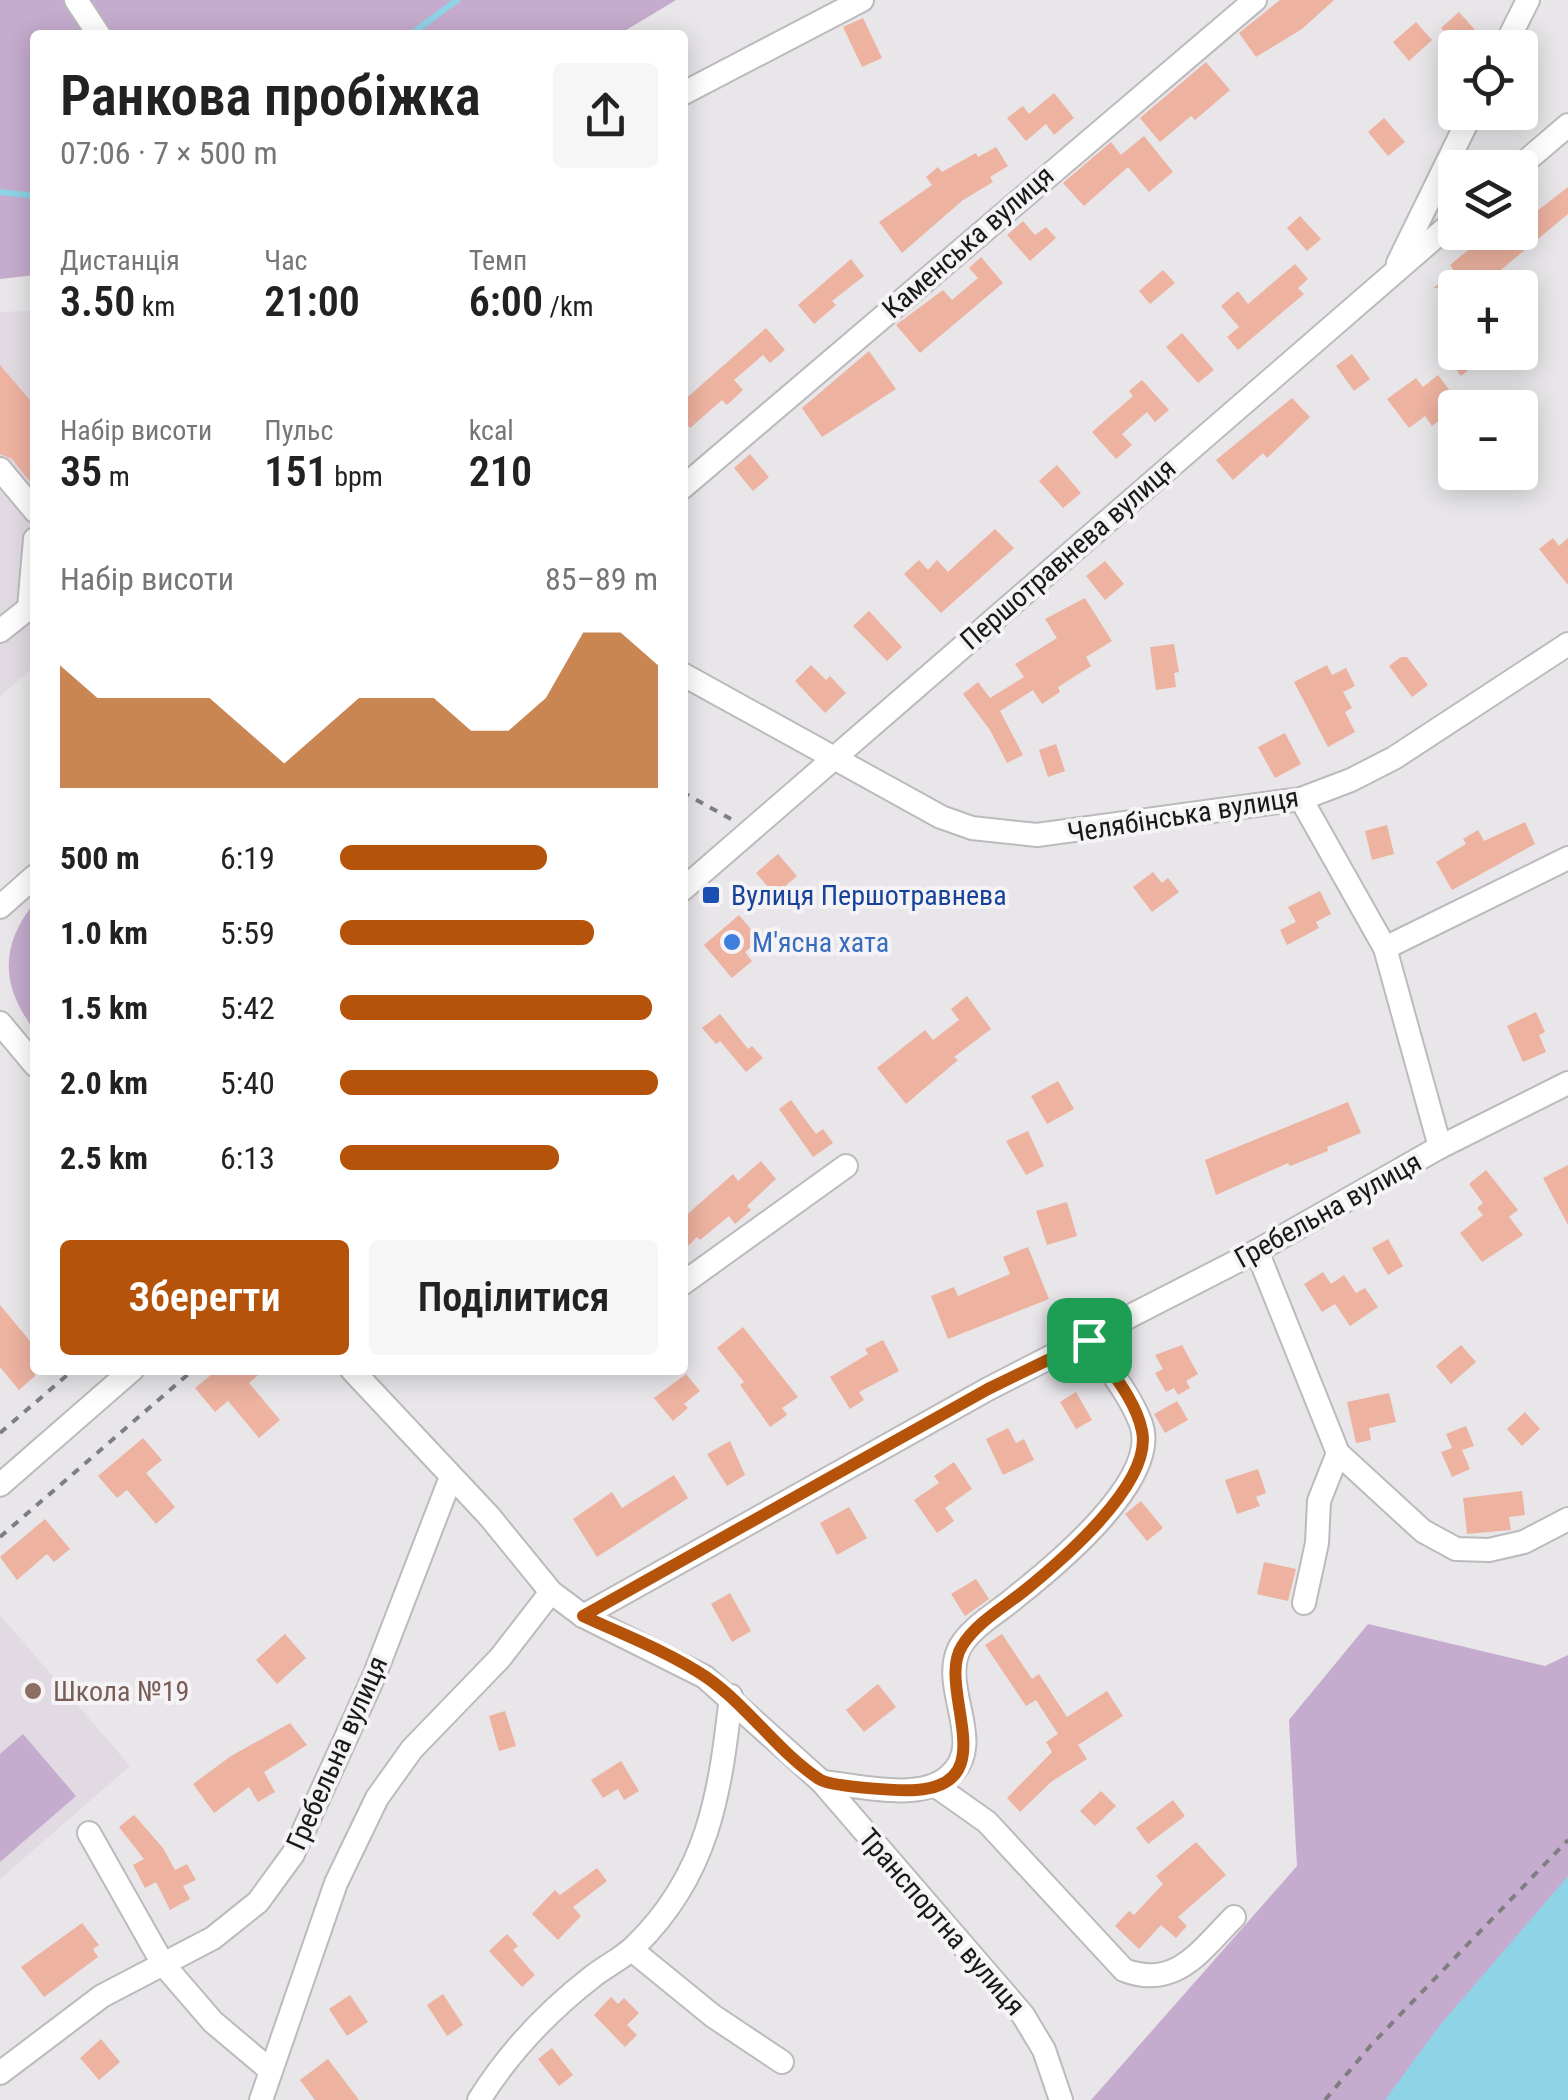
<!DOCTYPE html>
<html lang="uk">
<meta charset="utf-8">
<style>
:root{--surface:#fff;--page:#f6f6f6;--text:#222;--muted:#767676;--accent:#b45309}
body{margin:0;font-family:"Roboto Condensed",sans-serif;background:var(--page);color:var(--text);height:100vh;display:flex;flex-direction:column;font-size:38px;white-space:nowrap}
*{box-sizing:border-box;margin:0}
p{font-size:32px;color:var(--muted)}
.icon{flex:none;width:55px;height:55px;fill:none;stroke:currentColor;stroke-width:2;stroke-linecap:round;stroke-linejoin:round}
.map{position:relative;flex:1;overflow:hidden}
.sheet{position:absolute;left:30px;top:30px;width:658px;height:1345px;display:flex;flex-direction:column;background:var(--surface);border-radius:10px;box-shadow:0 5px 25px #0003}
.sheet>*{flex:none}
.controls{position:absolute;left:1438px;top:30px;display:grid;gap:20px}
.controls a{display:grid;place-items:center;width:100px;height:100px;border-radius:10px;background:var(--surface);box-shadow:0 5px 25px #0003;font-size:50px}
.pin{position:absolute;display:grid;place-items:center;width:85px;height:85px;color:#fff;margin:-42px;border-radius:20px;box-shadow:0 5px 15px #0006}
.round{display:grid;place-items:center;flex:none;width:105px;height:105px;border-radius:10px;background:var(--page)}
.headline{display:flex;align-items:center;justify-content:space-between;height:170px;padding:0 30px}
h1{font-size:55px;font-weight:600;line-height:75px}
.metrics{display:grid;grid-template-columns:repeat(3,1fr);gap:15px;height:170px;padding:10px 30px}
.metrics div{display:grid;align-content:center}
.metrics b{font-size:42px;font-weight:600}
.metrics small{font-size:28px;font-weight:400}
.metrics p{font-size:28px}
.chart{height:280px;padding:20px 30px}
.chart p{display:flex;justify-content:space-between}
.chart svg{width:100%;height:180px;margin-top:10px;fill:var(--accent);opacity:.7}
.button{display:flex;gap:20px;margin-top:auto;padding:20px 30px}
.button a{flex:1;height:115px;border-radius:10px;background:var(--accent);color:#fff;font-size:40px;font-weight:600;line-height:115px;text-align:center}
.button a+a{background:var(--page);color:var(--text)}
ul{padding:0 30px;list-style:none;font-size:32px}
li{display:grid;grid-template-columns:160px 120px 1fr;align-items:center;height:75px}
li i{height:25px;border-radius:12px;background:var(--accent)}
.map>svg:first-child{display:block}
</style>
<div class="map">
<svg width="1568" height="2100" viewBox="0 0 1568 2100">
<rect width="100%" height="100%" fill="#e8e6e9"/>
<g fill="#e1dae3">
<path d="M35,311v355l-35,30v-384z"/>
<path d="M0,1615l130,151 -130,113z"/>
</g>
<g fill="#c5abcd">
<path d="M0,0h676l-58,35h-583v240l-35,4z"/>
<path d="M35,902v129c-35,-46 -35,-86 0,-129z"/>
<path d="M1368,1624l177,42 23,-11v445h-477l206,-234 -8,-146z"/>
<path d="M23,1734l53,62 -76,66v-108z"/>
</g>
<path fill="#8ed3e6" d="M1568,1876v224h-183l55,-75z"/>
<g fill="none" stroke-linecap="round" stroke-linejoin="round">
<g stroke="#8ed3e6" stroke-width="6">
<path d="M410,35l47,-35"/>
<path d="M0,192l35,4"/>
</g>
</g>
<g fill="#edb2a0">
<path d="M1280,0h54l-32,29 -46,28 -17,-24z"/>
<path d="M1459,12l17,19 -18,16 -17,-19z"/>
<path d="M863,18l19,40 -20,9 -19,-40z"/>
<path d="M1416,22l16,18 -23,21 -16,-19z"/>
<path d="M1206,62l24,28 -35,30 -4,-4 -31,26 -20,-24z"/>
<path d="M1054,93l20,25 -20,17 -8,-11 -20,17 -19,-23 16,-12 6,8z"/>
<path d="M1384,118l21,24 -17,14 -20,-24z"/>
<path d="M1144,136l29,36 -24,20 -21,-25 -44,39 -21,-23 48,-41 10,13z"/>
<path d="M996,147l12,19 -18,11 3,5 -30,18 -61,53 -23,-31 53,-37 -6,-8 12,-10 4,5 34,-19 2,4z"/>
<path d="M1568,187v27l-89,74h-46l22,-16 -5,-7 40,-33h30v-8z"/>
<path d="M1300,216l21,23 -14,12 -20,-23z"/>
<path d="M1023,221l12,14 11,-8 10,11 -26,23 -23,-26z"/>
<path d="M981,257l22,26 -83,70 -24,-28 47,-35 9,10 26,-22 -9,-10z"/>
<path d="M851,259l13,17 -32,25 4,4 -22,19 -16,-19z"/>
<path d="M1295,264l13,15 -10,9 6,6 -66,56 -11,-13 12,-10 -18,-21 17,-15 10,13z"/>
<path d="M1163,270l12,13 -25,21 -11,-13z"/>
<path d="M766,328l19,22 -15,13 -7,-8 -29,25 9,10 -16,15 -5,-5 -32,28 -8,-9v-17z"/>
<path d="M1182,333l32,37 -16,13 -32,-36z"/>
<path d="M869,351l27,38 -74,48 -20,-29z"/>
<path d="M1443,352h48l-30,24z"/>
<path d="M1352,354l18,25 -16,12 -18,-25z"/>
<path d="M0,365l35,41v82l-23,-29 -12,-5z"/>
<path d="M1438,375l25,33h-8l-23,18 -7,-10 -16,12 -22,-29 29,-21 7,9z"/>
<path d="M1142,380l27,30 -14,12 -8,-10 -25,22 10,11 -16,14 -24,-27 41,-36 -4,-5z"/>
<path d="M1292,398l18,19 -43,41 -4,-5 -30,27 -17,-20z"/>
<path d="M750,454l19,23 -16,14 -19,-23z"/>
<path d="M1057,465l24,28 -18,15 -24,-27z"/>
<path d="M995,529l19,19 -73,65 -37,-39 15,-14 9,10 9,-10 11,12z"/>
<path d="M1553,538l6,8 9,-8v47l-29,-36z"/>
<path d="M1105,561l19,23 -19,16 -19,-24z"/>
<path d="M1085,598l27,43 -26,16 5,9 -33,21 2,5 -18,12 -9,-14 -33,21 23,44 -16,8 -17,-33 -27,-36 15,-12 12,16 34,-21 -9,-13 42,-26 -12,-19z"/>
<path d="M869,611l33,36 -15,14 -34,-35z"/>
<path d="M1174,644l5,28 -5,1 2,14 -20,3 -6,-43z"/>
<path d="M1401,657h6l21,28 -16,12 -23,-31z"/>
<path d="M811,665l15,15 4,-4 16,17 -21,20 -30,-32z"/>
<path d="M1327,665l5,10 14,-7 9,18 -12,6 9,16 -7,4 10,20 -27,15 -34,-65z"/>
<path d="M1285,733l16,31 -26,14 -17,-31z"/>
<path d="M1056,744l9,27 -17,6 -9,-27z"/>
<path d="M1525,822l10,22 -83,46 -16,-28 30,-18 -3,-5 15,-9 6,11z"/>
<path d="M1387,825l7,29 -22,6 -7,-29z"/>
<path d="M778,854l19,22 -22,19 -19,-22z"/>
<path d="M1153,872l9,11 6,-5 11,14 -27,20 -19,-25z"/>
<path d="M1320,891l11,23 -15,8 3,6 -32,17 -7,-15 16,-8 -8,-15z"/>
<path d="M739,915l21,25 -15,12 7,9 -20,17 -28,-33z"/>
<path d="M967,996l24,33 -37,28 4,3 -52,44 -29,-36 48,-38 8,10 26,-20 -8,-11z"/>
<path d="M1536,1012l9,20 -6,3 7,17 -23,10 -16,-36z"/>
<path d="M720,1014l28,35 4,-3 11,12 -17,14 -26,-31 -4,3 -14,-16z"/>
<path d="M1058,1081l16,28 -27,15 -16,-28z"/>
<path d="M791,1100l25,34 7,-5 10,14 -20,14 -34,-48z"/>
<path d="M1348,1102l13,31 -34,14 1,4 -38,15 -2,-3 -72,32 -11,-35z"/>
<path d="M1028,1131l16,35 -18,9 -20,-34z"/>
<path d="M761,1161l15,18 -29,27 4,4 -16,14 -6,-8 -29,24 -3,-3 -15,15v-33l51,-45 5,7z"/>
<path d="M1568,1165v60l-25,-47z"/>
<path d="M1486,1170l32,40 -9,7 14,18 -41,27 -22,-29 23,-18 -6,-7 6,-5 -14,-19z"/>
<path d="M1067,1202l10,34 -30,9 -11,-34z"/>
<path d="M1388,1239l15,27 -15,9 -16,-27z"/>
<path d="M1028,1247l21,52 -101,40 -17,-43 23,-9 4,9 52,-22 -7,-17z"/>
<path d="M1323,1272l8,12 13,-9 12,18 9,-5 13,19 -28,19 -15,-22 -13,8 -18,-28z"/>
<path d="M0,1305l35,42v29l-16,14 -19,-23z"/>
<path d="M743,1327l55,70 -16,11 5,7 -17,12 -30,-42 4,-3 -27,-34z"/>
<path d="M883,1340l16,31 -40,21 5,8 -14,9 -20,-32 38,-23 -3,-5z"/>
<path d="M1182,1345l16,29 -12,7 4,7 -12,7 -4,-7 -8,4 -11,-19 8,-4 -8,-14z"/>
<path d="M1461,1345l15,17 -25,22 -15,-18z"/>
<path d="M217,1370h47l-15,13 31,37 -21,18 -31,-37 -13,11 -20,-24z"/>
<path d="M686,1374l14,17 -16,13 4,4 -15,13 -19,-23z"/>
<path d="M1076,1392l16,28 -16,9 -16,-27z"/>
<path d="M1389,1393l7,29 -27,6 2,12 -15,3 -9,-41z"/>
<path d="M1177,1401l11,19 -23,13 -11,-19z"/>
<path d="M1525,1412l15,17 -18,17 -15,-17z"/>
<path d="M1466,1426l8,20 -12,4 8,19 -18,8 -11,-25 11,-4 -6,-14z"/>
<path d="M1008,1428l8,15 8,-4 10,21 -31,15 -17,-36z"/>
<path d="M143,1438l19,22 -16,13 29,34 -19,17 -29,-34 -10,8 -19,-22z"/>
<path d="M730,1441l15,34 -18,11 -20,-32z"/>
<path d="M954,1462l18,27 -27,19 9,13 -17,12 -23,-33 25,-17 -5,-7z"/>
<path d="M1258,1469l8,24 -10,4 4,9 -23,8 -12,-34z"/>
<path d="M674,1475l14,23 -91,59 -24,-38 39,-27 10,16z"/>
<path d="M1522,1491l3,24 -16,2 2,13 -44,4 -4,-36z"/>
<path d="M1141,1501l22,27 -16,13 -22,-27z"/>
<path d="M849,1507l18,31 -30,17 -17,-32z"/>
<path d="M45,1519l25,30 -16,13 -7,-8 -30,26 -17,-23z"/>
<path d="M1264,1562l32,7 -8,32 -31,-7z"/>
<path d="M976,1579l13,20 -24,17 -14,-22z"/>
<path d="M730,1593l21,38 -19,11 -21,-38z"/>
<path d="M285,1634l21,24 -29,26 -21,-24z"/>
<path d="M1002,1634l30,45 7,-5 28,43 40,-26 16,25 -45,29 9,14 -36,23 -31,30 -13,-14 45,-46 -6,-10 12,-8 -22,-34 -10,6 -41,-61z"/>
<path d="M878,1684l18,23 -32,25 -18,-22z"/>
<path d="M505,1711l11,35 -17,5 -10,-35z"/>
<path d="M290,1723l17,22 -43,27 11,20 -17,10 -9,-15 -35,26 -21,-29 38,-28z"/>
<path d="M621,1761l18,30 -15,9 -6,-11 -15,9 -12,-18z"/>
<path d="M1101,1791l15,15 -21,20 -15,-15z"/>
<path d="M1173,1800l12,16 -37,28 -12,-16z"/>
<path d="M134,1815l29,33 12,22 12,-6 9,16 -13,6 7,13 -20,11 -14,-28 -11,6 -12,-23 11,-6 -25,-32z"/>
<path d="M1196,1842l30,33 -48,42 9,9 -11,12 -15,-13 -22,24 -24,-23 14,-15 5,4 29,-31 -7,-8z"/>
<path d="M597,1868l10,13 -34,26 8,9 -23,24 -26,-26 23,-24 5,5z"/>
<path d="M82,1923l17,22 -6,4 5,8 -54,40 -23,-30z"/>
<path d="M507,1934l11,12 -5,4 22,25 -13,12 -33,-36z"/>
<path d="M443,1994l20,31 -16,11 -20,-31z"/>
<path d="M350,1995l18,27 -21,14 -18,-27z"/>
<path d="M611,1997l7,7 6,-6 15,15 -12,12 10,10 -12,12 -31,-32z"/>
<path d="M101,2039l19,23 -21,18 -19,-22z"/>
<path d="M552,2048l21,27 -14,11 -21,-27z"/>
<path d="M328,2059l31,41h-44l-15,-20z"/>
</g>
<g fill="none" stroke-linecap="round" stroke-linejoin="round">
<defs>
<g id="minor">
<path d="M76,0l23,35"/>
<path d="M1504,48l24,-48"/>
<path d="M682,94l180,-94"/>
<path d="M1518,168l50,-43"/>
<path d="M1398,263l74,-151"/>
<path d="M0,469l35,42"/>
<path d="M682,488l573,-488"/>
<path d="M0,631l29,-23 6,-69"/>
<path d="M682,674l259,143 31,11 65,7 264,-36 50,-19 43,-22 174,-114"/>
<path d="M1301,799l84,149 55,199"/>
<path d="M682,890l773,-670"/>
<path d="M0,907l35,-31"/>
<path d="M1385,948l183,-90"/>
<path d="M0,1023l35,42"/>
<path d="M1257,1251l81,202 85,78 33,18 33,1 35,-8 44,-23"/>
<path d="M682,1284l164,-118"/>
<path d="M352,1370l137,146 62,76 32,24 122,61 117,105 201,233 21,35 17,50"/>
<path d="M0,1485l132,-115"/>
<path d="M1304,1603l13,-60 2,-42 19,-48"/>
<path d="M583,1616l405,-227 269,-138 183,-104 128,-64"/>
<path d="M822,1782c36,3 96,20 126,-5 41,-33 -10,-89 12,-130 12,-21 39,-35 57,-51 39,-31 144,-117 124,-172 -11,-30 -35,-58 -52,-84"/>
<path d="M936,1786l51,36 137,148c52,20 77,-20 110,-53"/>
<path d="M89,1833l74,131 50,58 57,48"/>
<path d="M632,1950l81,66 69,46"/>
<path d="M0,2073l102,-77 111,-58 45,-36 35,-48 82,-180 76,-197"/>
<path d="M261,2100l75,-217 41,-85 35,-49 88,-91 51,-66"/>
<path d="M479,2100c30,-48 68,-88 113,-123 14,-11 31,-19 43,-31 74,-72 85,-153 96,-250"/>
</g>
</defs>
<use href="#minor" stroke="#bcbabd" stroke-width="26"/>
<g stroke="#7f7e80" stroke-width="4" stroke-dasharray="8 8" stroke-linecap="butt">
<path d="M682,792l49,27"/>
<path d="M0,1433l73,-63"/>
<path d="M0,1537l193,-167"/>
<path d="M1325,2100l47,-56 196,-204"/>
</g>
<use href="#minor" stroke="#fff" stroke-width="22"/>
</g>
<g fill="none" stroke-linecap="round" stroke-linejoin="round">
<defs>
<path id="route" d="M1089,1340c18,27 47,59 53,91 11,52 -81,130 -118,160 -20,16 -48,32 -62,55 -27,42 44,138 -46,144 -17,1 -86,-3 -97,-11 -42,-28 -71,-73 -113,-102 -37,-25 -82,-42 -123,-61l405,-227z"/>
</defs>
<use href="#route" stroke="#fff" stroke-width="20"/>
<use href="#route" stroke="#b45309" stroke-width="12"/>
</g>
<rect fill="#1a4fb4" stroke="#f6f3f6" stroke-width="4" x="701" y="885" width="20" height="20" rx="5"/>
<circle fill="#3f7fe0" stroke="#f6f3f6" stroke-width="4" cx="732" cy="942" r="10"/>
<circle fill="#8d6e63" stroke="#f6f3f6" stroke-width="4" cx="33" cy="1691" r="10"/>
<g text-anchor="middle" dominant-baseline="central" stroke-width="8" stroke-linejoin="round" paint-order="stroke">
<g font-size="28" fill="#19191a" stroke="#f6f3f6">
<text transform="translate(968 242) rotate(-41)">Каменська вулиця</text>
<text transform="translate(1068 554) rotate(-41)">Першотравнева вулиця</text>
<text transform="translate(1183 815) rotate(-9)">Челябінська вулиця</text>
<text transform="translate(1328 1210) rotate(-29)">Гребельна вулиця</text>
<text transform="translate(337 1753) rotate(-66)">Гребельна вулиця</text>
<text transform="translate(942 1922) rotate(49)">Транспортна вулиця</text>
</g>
<g font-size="28" fill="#164399" stroke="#f6f3f6" text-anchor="start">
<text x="731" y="895">Вулиця Першотравнева</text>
</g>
<g font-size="28" fill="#366cbe" stroke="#f6f3f6" text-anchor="start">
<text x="752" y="942">М'ясна хата</text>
</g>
<g font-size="28" fill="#785e54" stroke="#f6f3f6" text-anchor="start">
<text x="53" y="1691">Школа №19</text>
</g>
</g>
</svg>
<div class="controls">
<a><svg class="icon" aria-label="locate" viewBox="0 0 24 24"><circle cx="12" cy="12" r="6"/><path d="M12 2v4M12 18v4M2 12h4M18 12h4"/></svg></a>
<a><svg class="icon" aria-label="layers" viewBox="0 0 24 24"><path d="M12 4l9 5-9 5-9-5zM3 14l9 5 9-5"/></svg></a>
<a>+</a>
<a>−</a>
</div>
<div class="pin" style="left:1089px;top:1340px;background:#1e9e55"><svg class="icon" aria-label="arrive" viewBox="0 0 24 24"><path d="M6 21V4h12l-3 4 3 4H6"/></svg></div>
<section class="sheet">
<div class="headline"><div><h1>Ранкова пробіжка</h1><p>07:06 · 7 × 500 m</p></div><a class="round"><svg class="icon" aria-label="share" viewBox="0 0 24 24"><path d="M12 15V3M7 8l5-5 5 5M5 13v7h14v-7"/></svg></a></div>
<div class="metrics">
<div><p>Дистанція</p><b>3.50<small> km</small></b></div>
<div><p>Час</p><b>21:00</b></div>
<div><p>Темп</p><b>6:00<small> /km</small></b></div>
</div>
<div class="metrics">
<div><p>Набір висоти</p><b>35<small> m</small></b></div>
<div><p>Пульс</p><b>151<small> bpm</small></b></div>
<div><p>kcal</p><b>210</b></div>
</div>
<div class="chart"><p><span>Набір висоти</span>85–89 m</p>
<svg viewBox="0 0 160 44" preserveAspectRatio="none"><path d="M0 44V14L10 22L20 22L30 22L40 22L50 30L60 38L70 30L80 22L90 22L100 22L110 30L120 30L130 22L140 6L150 6L160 14V44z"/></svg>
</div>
<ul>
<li><b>500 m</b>6:19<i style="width:65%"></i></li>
<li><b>1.0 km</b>5:59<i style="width:80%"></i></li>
<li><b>1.5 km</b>5:42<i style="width:98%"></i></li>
<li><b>2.0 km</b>5:40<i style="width:100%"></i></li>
<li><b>2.5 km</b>6:13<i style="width:69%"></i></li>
</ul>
<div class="button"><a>Зберегти</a><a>Поділитися</a></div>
</section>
</div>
